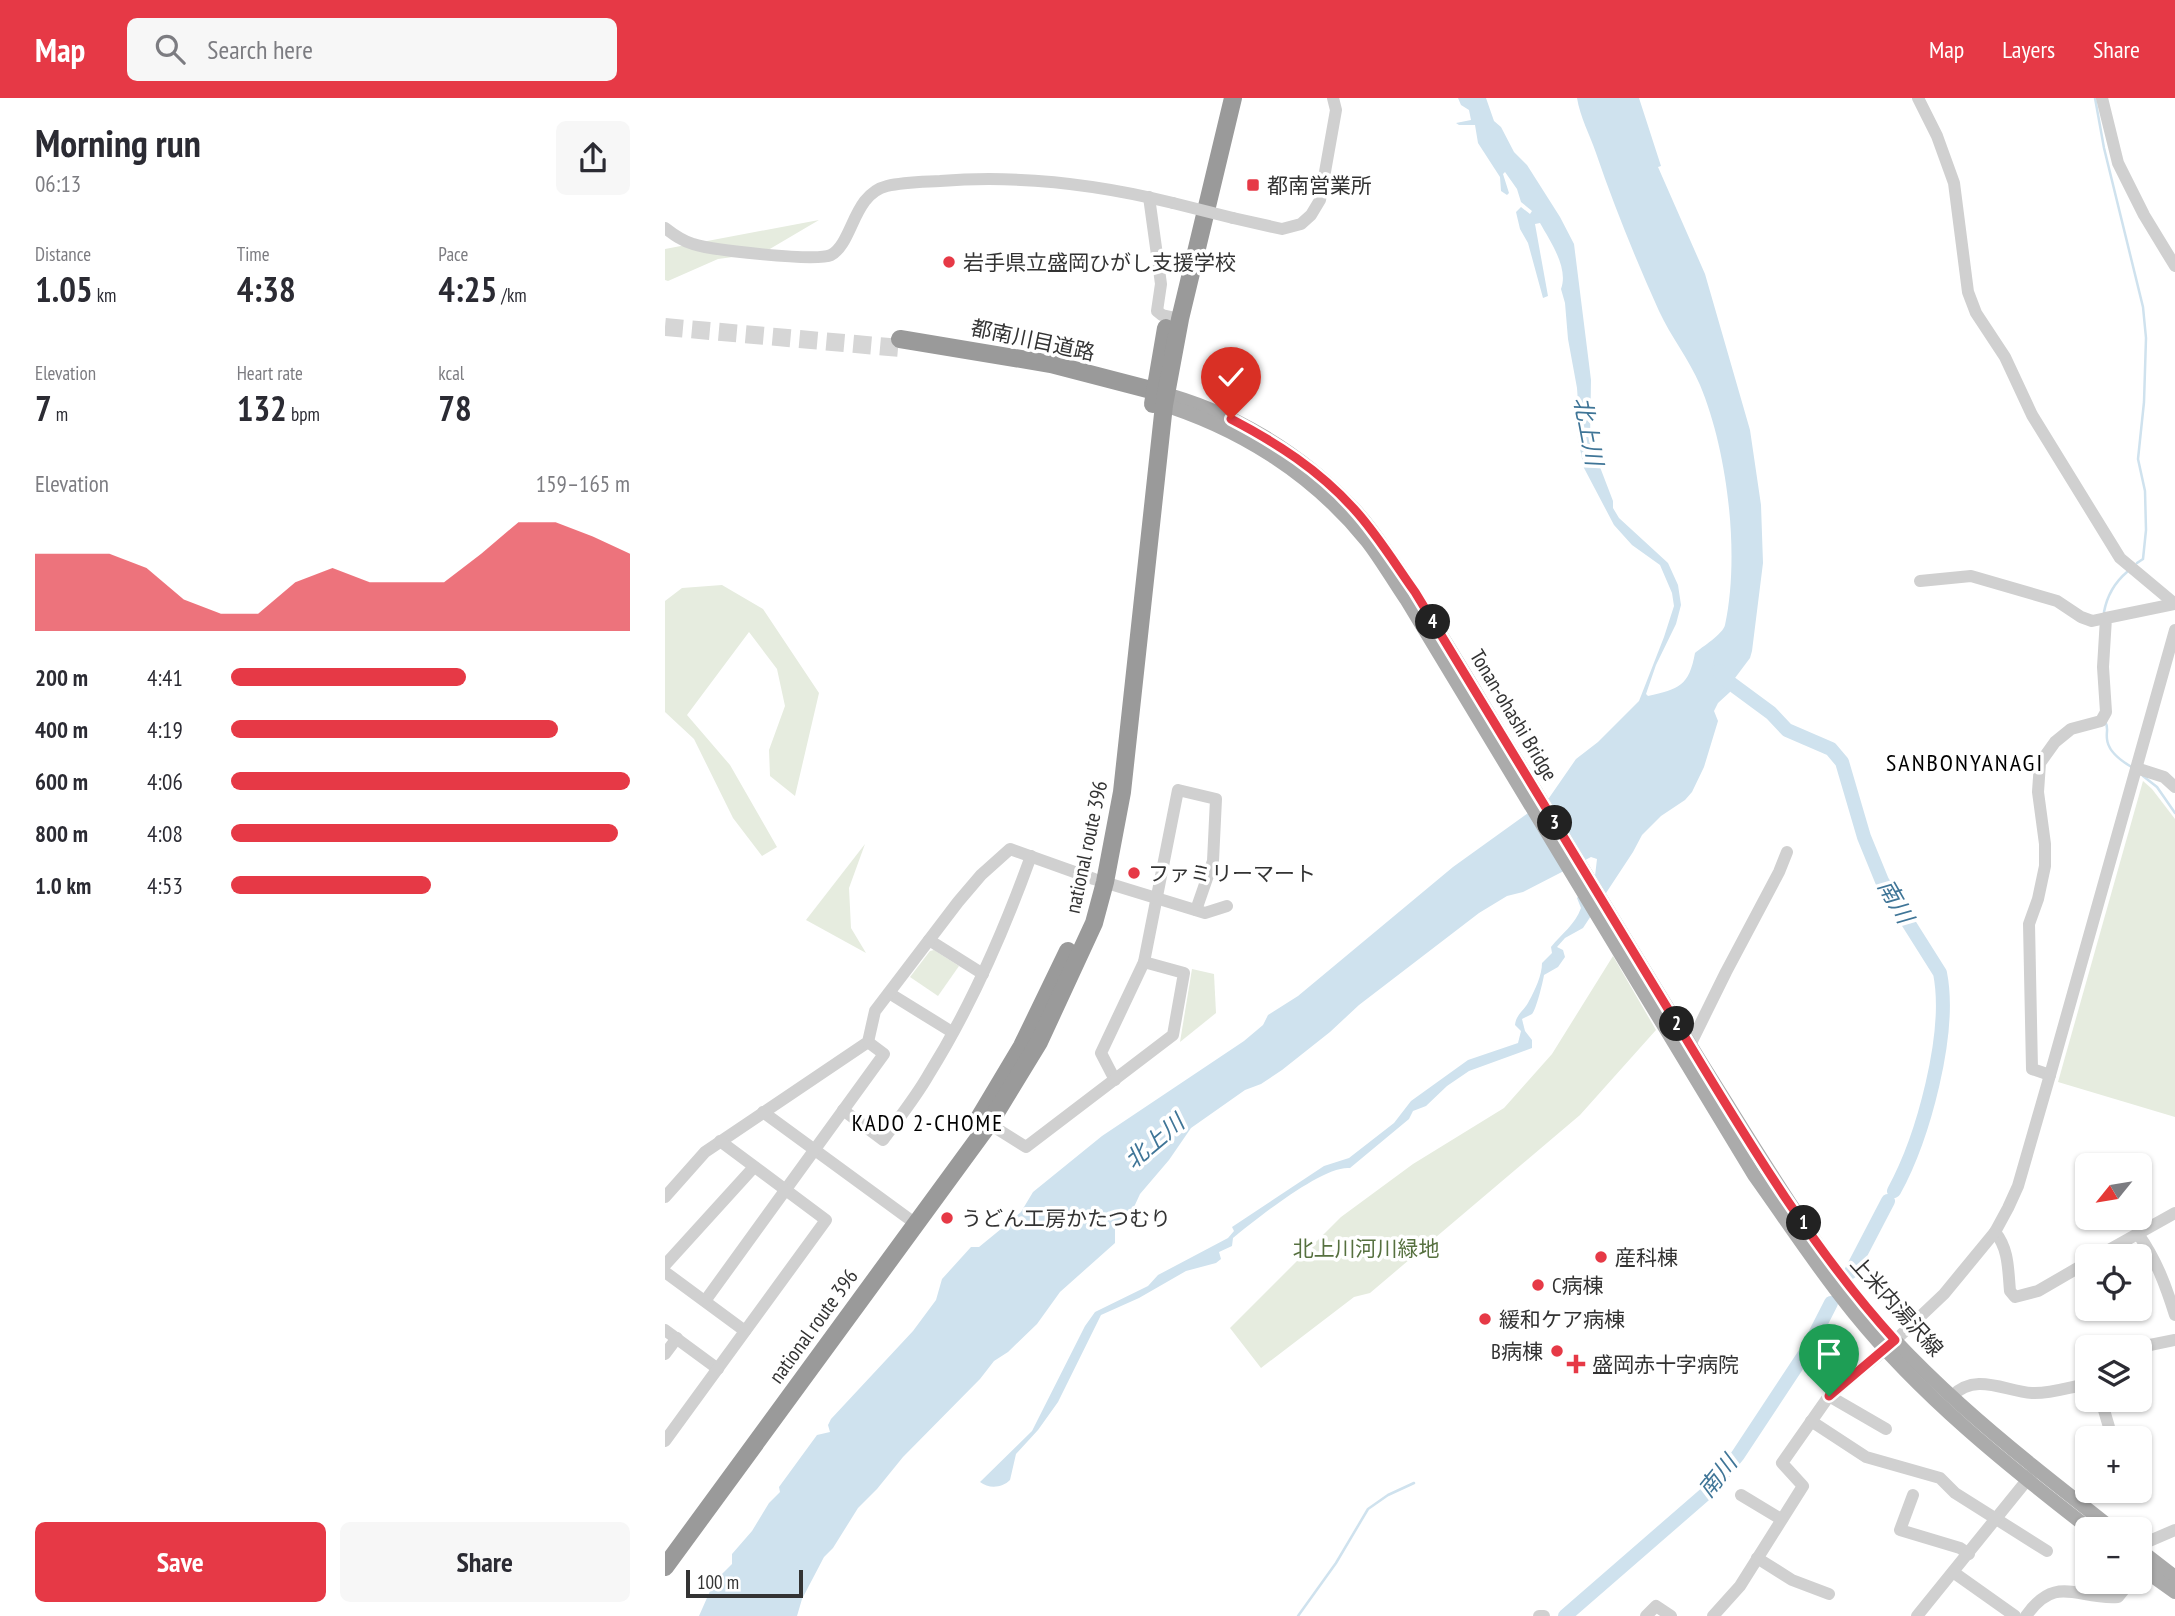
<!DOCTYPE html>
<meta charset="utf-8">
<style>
:root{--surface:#fff;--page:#f7f7f7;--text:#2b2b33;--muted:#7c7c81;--accent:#e63946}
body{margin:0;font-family:"PT Sans Narrow","Noto Sans JP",sans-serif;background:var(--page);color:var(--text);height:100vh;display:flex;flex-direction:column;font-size:26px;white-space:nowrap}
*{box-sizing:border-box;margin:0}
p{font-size:23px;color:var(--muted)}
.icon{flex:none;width:38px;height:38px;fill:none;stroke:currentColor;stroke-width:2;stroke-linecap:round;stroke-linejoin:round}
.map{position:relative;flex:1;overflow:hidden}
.side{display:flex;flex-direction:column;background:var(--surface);width:665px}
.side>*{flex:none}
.needle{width:46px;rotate:240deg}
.controls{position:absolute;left:1410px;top:1055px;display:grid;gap:14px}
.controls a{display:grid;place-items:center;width:77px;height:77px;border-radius:10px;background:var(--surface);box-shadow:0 2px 5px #0004;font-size:35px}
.scale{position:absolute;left:21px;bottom:18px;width:117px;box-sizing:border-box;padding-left:7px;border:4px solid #333;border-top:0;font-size:19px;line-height:24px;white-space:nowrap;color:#333;-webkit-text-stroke:5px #fff;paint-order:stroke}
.pin{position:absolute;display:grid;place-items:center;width:60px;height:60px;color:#fff;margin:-72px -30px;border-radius:50% 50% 50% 0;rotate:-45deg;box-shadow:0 0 7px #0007}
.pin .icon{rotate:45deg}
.km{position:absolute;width:35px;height:35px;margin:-18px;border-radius:50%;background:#222;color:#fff;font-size:19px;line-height:35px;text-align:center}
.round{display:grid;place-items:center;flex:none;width:74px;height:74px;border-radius:10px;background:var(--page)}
.overview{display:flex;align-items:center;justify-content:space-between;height:119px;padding:0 35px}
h1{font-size:38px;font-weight:700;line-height:52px}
.metrics{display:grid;grid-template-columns:repeat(3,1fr);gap:10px;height:119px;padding:7px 35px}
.metrics div{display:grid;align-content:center}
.metrics b{font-size:35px;font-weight:700}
.metrics small{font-size:19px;font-weight:400}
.metrics p{font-size:19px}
.chart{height:196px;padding:14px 35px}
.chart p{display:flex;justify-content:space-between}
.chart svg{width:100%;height:126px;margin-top:7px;fill:var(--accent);opacity:.7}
.button{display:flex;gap:14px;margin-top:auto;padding:14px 35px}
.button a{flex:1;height:80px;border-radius:10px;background:var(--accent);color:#fff;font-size:28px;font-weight:700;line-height:80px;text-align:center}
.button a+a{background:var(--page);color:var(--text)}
ul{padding:0 35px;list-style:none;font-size:23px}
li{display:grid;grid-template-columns:112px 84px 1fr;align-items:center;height:52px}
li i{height:18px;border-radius:9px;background:var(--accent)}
header{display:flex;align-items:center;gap:42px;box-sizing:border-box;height:98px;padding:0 35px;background:var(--accent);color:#fff}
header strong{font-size:33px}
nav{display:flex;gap:38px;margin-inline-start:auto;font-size:24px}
.search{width:490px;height:63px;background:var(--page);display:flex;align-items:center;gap:18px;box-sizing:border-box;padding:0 24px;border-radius:10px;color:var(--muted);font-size:26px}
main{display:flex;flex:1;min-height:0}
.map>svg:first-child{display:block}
</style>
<header>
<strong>Map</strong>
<div class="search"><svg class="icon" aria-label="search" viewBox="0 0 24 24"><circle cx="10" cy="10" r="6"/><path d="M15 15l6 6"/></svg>Search here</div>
<nav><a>Map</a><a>Layers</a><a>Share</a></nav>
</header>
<main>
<section class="side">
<div class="overview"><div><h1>Morning run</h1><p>06:13</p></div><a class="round"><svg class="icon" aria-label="share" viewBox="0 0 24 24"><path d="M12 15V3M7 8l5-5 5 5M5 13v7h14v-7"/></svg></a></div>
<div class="metrics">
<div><p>Distance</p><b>1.05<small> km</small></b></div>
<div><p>Time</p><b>4:38</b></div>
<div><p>Pace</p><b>4:25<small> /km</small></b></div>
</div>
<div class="metrics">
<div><p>Elevation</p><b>7<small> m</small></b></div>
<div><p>Heart rate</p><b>132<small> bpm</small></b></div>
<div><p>kcal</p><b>78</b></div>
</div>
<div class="chart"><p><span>Elevation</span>159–165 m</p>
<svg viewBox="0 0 160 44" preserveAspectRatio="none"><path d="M0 44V17L10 17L20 17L30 22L40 33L50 38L60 38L70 27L80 22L90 27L100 27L110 27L120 17L130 6L140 6L150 11L160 17V44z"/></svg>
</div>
<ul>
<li><b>200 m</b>4:41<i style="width:59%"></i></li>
<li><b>400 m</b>4:19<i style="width:82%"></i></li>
<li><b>600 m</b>4:06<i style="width:100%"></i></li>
<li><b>800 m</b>4:08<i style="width:97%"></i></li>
<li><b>1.0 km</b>4:53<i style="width:50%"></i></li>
</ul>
<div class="button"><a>Save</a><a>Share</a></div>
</section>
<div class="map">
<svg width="1510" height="1518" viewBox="0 0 1510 1518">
<rect width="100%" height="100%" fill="#fff"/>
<g fill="#e6ecdf">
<path d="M154,122l-56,33 -45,6 -50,22 -3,-1v-31z"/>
<path d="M57,487l41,24 56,84 -24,103 -25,-20 -1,-26 16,-44 -8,-37 -28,-37 -62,83 43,50 47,82 -15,9 -29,-38 -39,-79 -29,-27v-111l17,-13z"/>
<path d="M1478,683l9,8 23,30v298l-117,-35z"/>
<path d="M200,746l-16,44 2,40 15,25 -60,-33z"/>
<path d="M269,852l25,16 -21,30 -28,-19 20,-26z"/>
<path d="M948,858l43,74 -76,85 -210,178 -16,4 -93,71 -31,-40 111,-111 72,-53 91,-56 48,-54z"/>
<path d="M527,871l22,5 2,39 -36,29z"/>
</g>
<path fill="#cfe2ee" d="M793,0h28l8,23 7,6 13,25 13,13 33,52 14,27 17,136 -1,61 23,60v7l6,10 49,45 10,22 3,20 -5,19 -20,41 -10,29 2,2c31,-7 41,-10 47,-43 7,-6 28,-19 30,-28 15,-69 3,-173 -25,-240 -11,-26 -29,-48 -41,-74 -23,-51 -45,-105 -63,-158 -6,-18 -16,-36 -19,-55h62l22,68 -3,1 47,107 45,156 11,75 2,58 -11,88 -2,7 -15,20 -5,14 -12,11 -4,8 4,10 -14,46 -12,25 -7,8 -24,16 -19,19 -9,17 -50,76 -18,10 -8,9 6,3 2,7 -7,10 -14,8c-1,7 -8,35 -12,39 -3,2 -7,3 -10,5l3,12 7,9v8l-63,23 -22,15 -21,20 -13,5 -4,8 -59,49c-27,-3 -95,52 -117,70l-1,8 -13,6 2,7 -5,4 -30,8 -47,27 -38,17 -43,87 -20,28 -22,24 -6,26c-8,8 -21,9 -30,2l52,-51 53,-105 10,-14 53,-26 10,-11 70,-37 6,-7 -2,-4 92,-61 25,-8 45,-35 17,-22 57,-41 50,-17 3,-12 -6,-6c1,-11 10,-15 14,-24 6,-11 13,-26 13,-38l10,-10 -1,-6c11,-14 24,-22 30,-39l-4,-10 18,-22 2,-17 -6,-2 -68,35 -16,4 -28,17 -120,92 -29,27 -48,38 -21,14 -16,6 -54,38 -22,32 -29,34 -6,13 -19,21v15l-55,49 -23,32 -29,28 -14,9 -14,18 -77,78 -26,32 -19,19 -25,40 -9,9 -22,42 -5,17h-98l15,-34 18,-18v-10l20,-23 17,-28 11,-11 -1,-5 38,-52 13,-3 -2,-7 3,-6 82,-88 23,-31 6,-21 29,-32h8l22,-18 20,-17 12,-20 69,-56 142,-95 19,-16 5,-10 30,-19 155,-129 96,-69 27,-39 22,-17 41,-41 25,-64 10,-31 -2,-13 -12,-28 -28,-20 -18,-20 -30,-57 -7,-34 2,-17 -2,-29 -9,-49 -3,-36 -4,-14c8,-21 -11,-48 -21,-66l-5,1 13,72 -5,2 -15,-55 -8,-14 -4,-17 5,-5 9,7 2,-3 -11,-9 -4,-13 -12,-17 -2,2 6,19 -2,2 -6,-4 -1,-14 -22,-34 -3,-18h-16l-3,-2 15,-3 -2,-10 -8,-5z"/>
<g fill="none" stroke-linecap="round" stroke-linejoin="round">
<g stroke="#cfe2ee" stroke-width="2.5">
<path d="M1430,0l9,50 39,159 3,31 -2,64 -6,57 7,32 1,39 -3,29 -6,4"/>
<path d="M1439,514c3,-16 10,-29 23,-40"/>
<path d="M1440,623c4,7 1,10 2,18 1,12 13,21 23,27"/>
<path d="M1478,678l14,11 18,26"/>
<path d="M633,1518l38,-53 32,-54 20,-14 26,-12"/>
</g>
<g stroke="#cfe2ee" stroke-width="14">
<path d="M1054,573l10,11 42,31 16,17 44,19 11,13 22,75 18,44 58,92c12,60 -17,165 -46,218"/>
<path d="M1186,1174l37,-71"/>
<path d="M900,1518l145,-126 28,-35 68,-103 25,-49"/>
</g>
<path stroke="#d6d6d6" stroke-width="18" stroke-dasharray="18 9" stroke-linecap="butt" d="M0,229l235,21"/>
<g stroke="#d0d0d0" stroke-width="12">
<path d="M1253,0l19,38 17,47 14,109 8,21 29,44 27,58 88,143 55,46"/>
<path d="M1437,0l16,65 26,52 31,51"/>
<path d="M484,99l12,87 -4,27 5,4 18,4"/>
<path d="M568,120l49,11 19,-5 10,-9 9,-15 16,-90 -3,-12"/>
<path d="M0,130c9,7 17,13 28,16 18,6 123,18 138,11 22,-12 22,-61 56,-69 17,-4 35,-4 53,-5 77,-6 157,3 233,22"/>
<path d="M1255,483l51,-5 86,25 24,16 11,4 14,-3"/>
<path d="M1471,670l28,9 11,10"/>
<path d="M264,842l54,34"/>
<path d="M224,895l63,39"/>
<path d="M1025,947l36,-73 53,-100 8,-20"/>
<path d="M1385,977l-18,-6 -3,-145 9,-25 7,-33v-22l-7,-52 2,-29 15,-21 16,-13 30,-8 5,-9 -3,-45 3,-49 69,-14"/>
<path d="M450,982l-14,-27 43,-91 34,-172 38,9 -3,62 -17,49"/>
<path d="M178,1012l40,30c16,-22 33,-43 46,-66 43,-69 75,-143 102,-218"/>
<path d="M98,1014l153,112"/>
<path d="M318,1022l43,27 147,-112 11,-62 -40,-11"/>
<path d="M0,1099l40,-45 163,-110 7,-31 83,-109 23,-27 29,-26 84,30 111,34 22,-7"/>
<path d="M1330,1134c14,17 13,38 15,59l5,6 23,-6 50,-29"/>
<path d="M1473,1136c18,25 28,52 37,81"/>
<path d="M1433,1158l77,-43"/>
<path d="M0,1167l89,-98"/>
<path d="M0,1174l80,59"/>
<path d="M40,1203l179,-247 -16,-12"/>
<path d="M0,1232l53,39"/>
<path d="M0,1256l12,-16"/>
<path d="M1475,1276l6,-3 -2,-20 1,-5 30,-6"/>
<path d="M1164,1298l57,33"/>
<path d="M1287,1298c24,-24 52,-5 80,-3 18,1 38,-6 56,-9"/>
<path d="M1146,1323l55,36 74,21 15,15 92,58"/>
<path d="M1431,1338l10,-4 3,-5 -8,-27"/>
<path d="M0,1343l161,-221 -106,-79"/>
<path d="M1076,1397l40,24"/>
<path d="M1248,1397l-13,35 60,18 9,6"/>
<path d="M1475,1447l35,-15"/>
<path d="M1092,1460l35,22 37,14"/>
<path d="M1288,1474l62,44"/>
<path d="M874,1518h5"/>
<path d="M981,1518l10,-10 15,10"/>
<path d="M1048,1518l27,-30 63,-100 -21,-23 47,-67 57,-47 58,-55 51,-62 13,-24 10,-22 32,-111 125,-445"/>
<path d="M1252,1518l119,-147"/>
<path d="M1361,1518c30,-43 51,-16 92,-19l12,-15"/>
</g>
<g stroke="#ababab" stroke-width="14">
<path d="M493,294c74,19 142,60 194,115 18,18 31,40 46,61 37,54 70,111 104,168 70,114 139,230 210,344 39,62 77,125 120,185 76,105 181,186 282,265"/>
<path d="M490,304c83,25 157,71 212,139 14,18 26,39 39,58l348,576c33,46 64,94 100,138 67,83 153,152 237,217"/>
<path d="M1475,1452l35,27"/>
<path d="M1475,1469l35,25"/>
</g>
<g stroke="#9a9a9a" stroke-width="18">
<path d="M235,241l151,25 104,27"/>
<path d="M488,306l13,-76"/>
<path d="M314,1020l43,-72 46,-95"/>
<path d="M0,1469l324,-443 50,-82 55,-119 11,-41 17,-90 42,-387 16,-86 53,-221"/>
</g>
<path stroke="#d0d0d0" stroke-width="12" d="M508,105l60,15"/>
</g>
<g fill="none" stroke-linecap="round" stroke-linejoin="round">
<defs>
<path id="route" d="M566,321c46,24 88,51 123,90 23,25 41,55 61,83 83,138 167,275 250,412 70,115 139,236 230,336l-66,56"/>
</defs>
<use href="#route" stroke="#fff" stroke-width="14"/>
<use href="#route" stroke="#e63946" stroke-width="9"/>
</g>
<g fill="#e63946" stroke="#fff" stroke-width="2.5">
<rect x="581" y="80" width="14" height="14" rx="3.5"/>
<circle cx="284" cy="164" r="7"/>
<circle cx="469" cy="775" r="7"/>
<circle cx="282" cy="1120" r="7"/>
<circle cx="936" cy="1159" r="7"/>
<circle cx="873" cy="1187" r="7"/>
<circle cx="820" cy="1221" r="7"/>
<circle cx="892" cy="1253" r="7"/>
<path d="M907.5 1255.5h7v7h7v7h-7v7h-7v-7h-7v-7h7z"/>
</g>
<g text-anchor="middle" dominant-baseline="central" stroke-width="7" stroke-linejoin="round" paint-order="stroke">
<g font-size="21" fill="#333" stroke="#fff" text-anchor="start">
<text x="602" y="87">都南営業所</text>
<text x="298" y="164">岩手県立盛岡ひがし支援学校</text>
<text x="483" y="775">ファミリーマート</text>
<text x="296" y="1120">うどん工房かたつむり</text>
<text x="950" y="1159">産科棟</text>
<text x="887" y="1187">C病棟</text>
<text x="834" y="1221">緩和ケア病棟</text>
<text x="878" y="1253" text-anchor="end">B病棟</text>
<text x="927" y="1266">盛岡赤十字病院</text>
</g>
<g font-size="21" fill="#333" stroke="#fff">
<text transform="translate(368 242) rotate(12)">都南川目道路</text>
<text transform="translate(849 617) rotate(59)">Tonan-ohashi Bridge</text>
<text transform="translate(421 749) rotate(-78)">national route 396</text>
<text transform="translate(1232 1208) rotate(48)">上米内湯沢線</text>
<text transform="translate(148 1228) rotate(-54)">national route 396</text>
</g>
<g font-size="21" fill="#56703f" stroke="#fff">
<text x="701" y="1150">北上川河川緑地</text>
</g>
<g font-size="23" font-style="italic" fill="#3f7597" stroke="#fff">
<text transform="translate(924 333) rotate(79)">北上川</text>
<text transform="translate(1231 803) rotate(60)">南川</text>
<text transform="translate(489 1043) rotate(-40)">北上川</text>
<text transform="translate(1052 1378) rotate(-51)">南川</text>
</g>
<g font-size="23" letter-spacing="2" fill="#000" stroke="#fff">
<text x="263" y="1024">KADO 2-CHOME</text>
</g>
<g font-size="24" letter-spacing="2" fill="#000" stroke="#fff">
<text x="1300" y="664">SANBONYANAGI</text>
</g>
</g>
</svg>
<div class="controls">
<a><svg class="needle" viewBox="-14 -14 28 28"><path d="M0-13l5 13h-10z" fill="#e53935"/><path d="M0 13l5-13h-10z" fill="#7c7c81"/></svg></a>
<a><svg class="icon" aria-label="locate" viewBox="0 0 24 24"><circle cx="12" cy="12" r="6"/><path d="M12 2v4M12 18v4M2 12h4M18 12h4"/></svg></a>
<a><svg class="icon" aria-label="layers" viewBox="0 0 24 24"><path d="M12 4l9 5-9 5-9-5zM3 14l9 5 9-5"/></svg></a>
<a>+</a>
<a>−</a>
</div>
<div class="scale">100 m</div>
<div class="pin" style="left:1164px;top:1298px;background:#1e9e55"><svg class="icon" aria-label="arrive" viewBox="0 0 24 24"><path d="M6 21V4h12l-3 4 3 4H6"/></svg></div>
<div class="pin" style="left:566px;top:321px;background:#d93025"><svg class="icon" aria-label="check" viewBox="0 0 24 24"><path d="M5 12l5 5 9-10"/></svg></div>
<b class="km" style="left:1139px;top:1125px">1</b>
<b class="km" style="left:1012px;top:926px">2</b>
<b class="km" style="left:890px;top:725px">3</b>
<b class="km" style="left:768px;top:524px">4</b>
</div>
</main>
